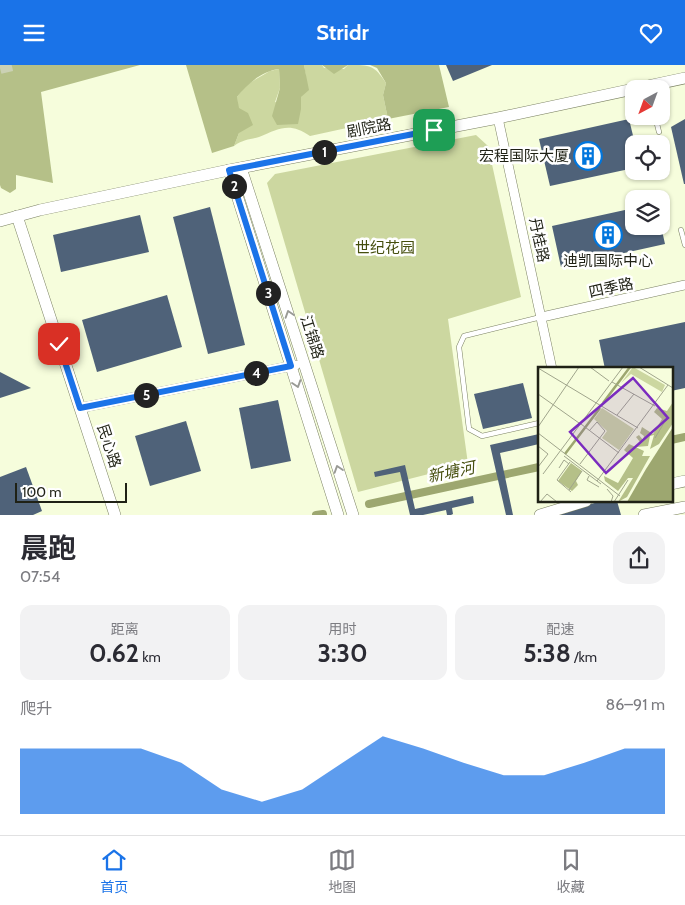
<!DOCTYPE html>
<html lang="zh">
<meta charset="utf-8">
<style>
:root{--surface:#fff;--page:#f2f2f3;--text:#2b2b33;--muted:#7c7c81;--line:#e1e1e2;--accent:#1a73e8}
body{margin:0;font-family:Cabin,"Noto Sans SC",sans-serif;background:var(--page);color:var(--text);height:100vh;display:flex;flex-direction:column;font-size:19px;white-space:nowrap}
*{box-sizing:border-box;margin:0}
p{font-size:16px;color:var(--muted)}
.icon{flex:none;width:28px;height:28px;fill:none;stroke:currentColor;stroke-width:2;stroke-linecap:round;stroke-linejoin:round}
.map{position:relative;height:450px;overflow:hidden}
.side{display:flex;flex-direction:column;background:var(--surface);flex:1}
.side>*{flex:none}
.needle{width:32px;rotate:221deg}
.buttons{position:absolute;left:625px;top:15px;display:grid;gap:10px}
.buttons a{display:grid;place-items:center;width:45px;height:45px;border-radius:10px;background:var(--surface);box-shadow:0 1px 4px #0004;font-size:25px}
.scale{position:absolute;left:15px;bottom:12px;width:112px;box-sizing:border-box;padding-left:5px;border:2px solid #1f2115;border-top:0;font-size:14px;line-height:18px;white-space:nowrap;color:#1f2115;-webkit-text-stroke:4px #fff;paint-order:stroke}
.pin{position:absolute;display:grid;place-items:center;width:42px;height:42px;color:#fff;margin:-21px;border-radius:10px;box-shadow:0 2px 8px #0006}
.km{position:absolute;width:25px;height:25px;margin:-12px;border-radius:50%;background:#222;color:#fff;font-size:14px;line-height:25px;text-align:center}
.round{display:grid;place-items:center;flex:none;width:52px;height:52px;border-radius:15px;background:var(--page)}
.summary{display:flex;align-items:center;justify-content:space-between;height:85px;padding:0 20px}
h1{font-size:28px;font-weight:700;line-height:38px}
.figures{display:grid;grid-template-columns:repeat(3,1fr);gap:8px;height:85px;padding:5px 20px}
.figures div{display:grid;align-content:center;border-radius:12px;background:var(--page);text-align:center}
.figures b{font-size:25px;font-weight:700}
.figures small{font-size:14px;font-weight:400}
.figures p{font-size:14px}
.chart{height:140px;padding:10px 20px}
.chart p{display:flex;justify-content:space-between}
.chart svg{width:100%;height:90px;margin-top:5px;fill:var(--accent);opacity:.7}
header{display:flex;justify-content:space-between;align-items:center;height:65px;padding:0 20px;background:var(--accent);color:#fff;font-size:22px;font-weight:700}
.menu{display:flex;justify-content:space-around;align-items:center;height:70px;border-top:1px solid var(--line);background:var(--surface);font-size:14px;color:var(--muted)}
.menu a{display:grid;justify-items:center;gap:2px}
.menu .selected{color:var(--accent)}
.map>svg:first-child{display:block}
</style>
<header><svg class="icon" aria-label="menu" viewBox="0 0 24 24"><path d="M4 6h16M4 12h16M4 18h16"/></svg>Stridr<svg class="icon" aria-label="heart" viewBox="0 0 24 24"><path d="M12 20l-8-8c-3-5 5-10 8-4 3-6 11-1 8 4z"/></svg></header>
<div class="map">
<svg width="685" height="450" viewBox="0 0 685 450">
<rect width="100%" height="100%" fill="#f6fddc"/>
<g fill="#ccd7a0">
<path d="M304,0h18l2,3 20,1 4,-4c23,0 26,0 38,18l-3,12 5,24 -78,17c-20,-14 -30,-8 -51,1 -10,3 -15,2 -25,9l5,-13 -2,-36 9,-12 24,-14 9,-2 1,19 -5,14 26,7v-12l5,-20z"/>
<path d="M476,70l12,11 33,151 -73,22 20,145 -110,28 -91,-309 8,-9z"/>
</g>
<g fill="#b5c088">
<path d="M0,0h140l-99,27 12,91 -37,-8v14l-6,4 -9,-5 -1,-3z"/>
<path d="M186,0h118l5,25 -8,7v12l-3,15 -21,1 -5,-9 8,-28 -1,-19c-17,2 -32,15 -42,28l2,11 9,5 5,12 -14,8 -5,13 -22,7z"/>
<path d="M322,0h26l-14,9z"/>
<path d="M370,0h69l10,42 -61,12 -5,-24 3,-12 -9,-15z"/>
</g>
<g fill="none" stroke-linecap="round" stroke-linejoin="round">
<g stroke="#9da770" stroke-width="8">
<path d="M671,375l14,-3"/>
<path d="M369,439l170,-37"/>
<path d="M316,450l7,-1"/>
</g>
</g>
<g fill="#4f6279">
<path d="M446,0h46l-39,16z"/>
<path d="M629,54l6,25 -1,24 -84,18 -11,-47z"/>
<path d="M685,54v65h-1l-13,-57z"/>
<path d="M210,142l35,138 -37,9 -35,-137z"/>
<path d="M634,143v18h27l4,18 -104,23 -9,-41z"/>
<path d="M140,150l9,37 -88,20 -8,-37z"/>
<path d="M167,230l15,52 -85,25 -15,-52z"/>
<path d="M685,257v66l-14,3v-22h-66l-6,-29z"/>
<path d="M0,307l31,16 -31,10z"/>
<path d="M523,318l9,35 -49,11 -9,-35z"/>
<path d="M278,335l13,61 -40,8 -12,-61z"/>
<path d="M186,356l15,50 -51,15 -15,-50z"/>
<path d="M539,369v10l-39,9 13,62h-7l-16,-70z"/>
<path d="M405,400l10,44 58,-13 1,7 -22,5 1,6 -2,1h-4l-1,-5 -23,5h-13l-10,-43 -25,5 -1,-5z"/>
<path d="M26,402l16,44 -9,4h-33v-38z"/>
<path d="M603,436h14l4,14h-76z"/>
</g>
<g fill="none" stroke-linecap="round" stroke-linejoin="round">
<path stroke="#cbd1b4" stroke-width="12" stroke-dasharray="12 6" stroke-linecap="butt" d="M0,3l12,-3"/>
<defs>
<g id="lane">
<path d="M655,51l4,16"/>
<path d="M681,165l4,15"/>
<path d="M539,358l-57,13 -13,-7 -10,-82 5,-11 77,-19"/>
</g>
<g id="street">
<path d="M498,53l54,251"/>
<path d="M542,252l143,-32"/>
<path d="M80,343l216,-43"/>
</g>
<g id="secondary">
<path d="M241,103l112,347"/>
<path d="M229,105l109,345"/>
<path d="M17,151l98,299"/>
<path d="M0,156l40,-11 189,-40 269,-52 187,-40"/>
<path d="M671,419l14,-3"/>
<path d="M540,450l46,-14"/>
<path d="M644,450l41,-8"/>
</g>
</defs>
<use href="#lane" stroke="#7b8163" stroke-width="5.5"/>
<use href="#street" stroke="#7b8163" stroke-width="10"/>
<use href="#secondary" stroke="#7b8163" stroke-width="12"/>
<use href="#lane" stroke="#fff" stroke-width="4.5"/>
<use href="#street" stroke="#fff" stroke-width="9"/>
<use href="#secondary" stroke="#fff" stroke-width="11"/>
</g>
<defs><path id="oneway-chevron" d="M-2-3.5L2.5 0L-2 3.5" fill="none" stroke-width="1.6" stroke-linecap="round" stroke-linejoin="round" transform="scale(1.25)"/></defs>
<g stroke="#9a9b96">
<use href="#oneway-chevron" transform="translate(289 249) rotate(-108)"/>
<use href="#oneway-chevron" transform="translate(297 319) rotate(72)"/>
<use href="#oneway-chevron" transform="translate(338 404) rotate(-108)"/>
</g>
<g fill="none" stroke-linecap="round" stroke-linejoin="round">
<defs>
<path id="route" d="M59,279l21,64 211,-42 -62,-196 205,-40"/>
</defs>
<use href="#route" stroke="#fff" stroke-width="10"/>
<use href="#route" stroke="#1a73e8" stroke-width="6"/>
</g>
<defs>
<symbol id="building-ring" viewBox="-11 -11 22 22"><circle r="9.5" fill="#fff" stroke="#0176dd" stroke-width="1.5"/><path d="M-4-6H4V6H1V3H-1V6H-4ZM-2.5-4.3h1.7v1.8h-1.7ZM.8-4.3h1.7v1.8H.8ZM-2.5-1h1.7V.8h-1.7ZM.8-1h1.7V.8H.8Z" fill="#0176dd"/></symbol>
</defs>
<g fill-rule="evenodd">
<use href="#building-ring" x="572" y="75" width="32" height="32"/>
<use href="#building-ring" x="592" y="154" width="32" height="32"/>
</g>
<g text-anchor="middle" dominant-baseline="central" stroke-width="5" stroke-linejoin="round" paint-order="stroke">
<g font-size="15" fill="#1f2115" stroke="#fff">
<text transform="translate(369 63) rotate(-11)">剧院路</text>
<text transform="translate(539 175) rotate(78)">丹桂路</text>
<text transform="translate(611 223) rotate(-12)">四季路</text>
<text transform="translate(312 272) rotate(72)">江锦路</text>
<text transform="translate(109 381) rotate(72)">民心路</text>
</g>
<g font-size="15" fill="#1f2115" stroke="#fff" text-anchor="end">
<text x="569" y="91">宏程国际大厦</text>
<text x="608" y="196" text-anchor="middle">迪凯国际中心</text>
</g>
<g font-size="15" fill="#454e0d" stroke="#fff">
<text x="385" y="183">世纪花园</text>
</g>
<g font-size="16" font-style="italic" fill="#485111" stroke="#fff">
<text transform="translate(451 407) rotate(-12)">新塘河</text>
</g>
</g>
<g transform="translate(538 302)">
<rect width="135" height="135" fill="#f6fddc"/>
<path d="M95,0l32,18 -3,7 -31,-18 -10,9zM64,41l32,21 -15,21 -17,-12 5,-7 -13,-12z" fill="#ccd7a0"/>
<path d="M135,35v21l-14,21 -9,5 4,-14 -4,1 -2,10 -12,1 4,-5 -4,-5 3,-2 4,5 1,-4 -4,-3 2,-6 11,7 9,-15 -8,-7 3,-4 10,3zM91,77l15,7 -2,5h8l-23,41 -9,5 15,-24h-5l-10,13 -13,-10 -1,-5 14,7 15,-25 -9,-8zM33,96l11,8 -6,10 2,4 -6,6 -14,-10z" fill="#b5c088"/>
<path d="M135,60v75h-46l19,-33z" fill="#9da770"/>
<path fill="none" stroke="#9da770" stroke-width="2.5" d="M65,36l27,-36M27,87l35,-46"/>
<path fill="none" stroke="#a0a58c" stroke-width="1" d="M52,0l19,14M101,0l34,21M0,1l100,60M74,15l43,24M0,27l41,29M79,48l17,-21M43,57l38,29M0,60l41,-60M0,66l82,63M117,71l9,-15M0,79l10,8 -10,13M26,89l37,28M32,95l-13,18 14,12M42,97l25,-33 -8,-9 -8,9M21,101l5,-8 5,4M5,107l80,-107M51,109l-2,4 12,7M59,114l71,-96M69,122l6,7 -2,6M31,123l13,-19M2,135l7,-8 10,8M76,135l14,-22"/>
<path fill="#7b2cbf" fill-opacity="0.15" stroke="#7b2cbf" stroke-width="2.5" d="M95,11l35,40 -62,55 -36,-41z"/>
<rect width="135" height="135" fill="none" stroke="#1f2115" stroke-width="2.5"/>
</g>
</svg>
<div class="buttons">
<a><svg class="needle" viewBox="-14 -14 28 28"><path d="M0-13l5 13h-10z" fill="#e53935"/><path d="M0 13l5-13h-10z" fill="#7c7c81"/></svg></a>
<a><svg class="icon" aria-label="locate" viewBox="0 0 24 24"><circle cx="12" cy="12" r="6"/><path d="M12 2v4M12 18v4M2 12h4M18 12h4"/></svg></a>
<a><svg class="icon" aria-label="layers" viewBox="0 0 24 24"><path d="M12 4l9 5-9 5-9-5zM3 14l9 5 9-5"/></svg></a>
</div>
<div class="scale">100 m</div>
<div class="pin" style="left:434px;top:65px;background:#1e9e55"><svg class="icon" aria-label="arrive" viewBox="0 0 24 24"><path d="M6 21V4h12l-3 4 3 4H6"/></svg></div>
<div class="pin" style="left:59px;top:279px;background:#d93025"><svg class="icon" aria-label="check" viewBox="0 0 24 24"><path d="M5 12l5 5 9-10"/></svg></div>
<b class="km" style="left:324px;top:87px">1</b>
<b class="km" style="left:234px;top:121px">2</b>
<b class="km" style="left:268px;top:228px">3</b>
<b class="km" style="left:256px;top:308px">4</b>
<b class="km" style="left:146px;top:330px">5</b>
</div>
<section class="side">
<div class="summary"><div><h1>晨跑</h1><p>07:54</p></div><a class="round"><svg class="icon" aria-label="share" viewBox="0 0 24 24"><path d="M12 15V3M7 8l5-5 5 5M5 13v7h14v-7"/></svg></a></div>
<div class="figures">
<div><p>距离</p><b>0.62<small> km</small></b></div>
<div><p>用时</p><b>3:30</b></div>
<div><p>配速</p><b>5:38<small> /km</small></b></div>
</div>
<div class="chart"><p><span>爬升</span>86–91 m</p>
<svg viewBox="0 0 160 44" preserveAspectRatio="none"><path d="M0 44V12L10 12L20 12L30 12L40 19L50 32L60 38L70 32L80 19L90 6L100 12L110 19L120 25L130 25L140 19L150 12L160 12V44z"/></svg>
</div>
</section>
<nav class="menu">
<a class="selected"><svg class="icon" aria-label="home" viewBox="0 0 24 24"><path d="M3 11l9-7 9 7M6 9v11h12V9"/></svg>首页</a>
<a><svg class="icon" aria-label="map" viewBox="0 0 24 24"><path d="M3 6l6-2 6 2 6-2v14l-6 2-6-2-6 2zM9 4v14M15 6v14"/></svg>地图</a>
<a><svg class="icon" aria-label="saved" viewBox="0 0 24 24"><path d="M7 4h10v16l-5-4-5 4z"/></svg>收藏</a>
</nav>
